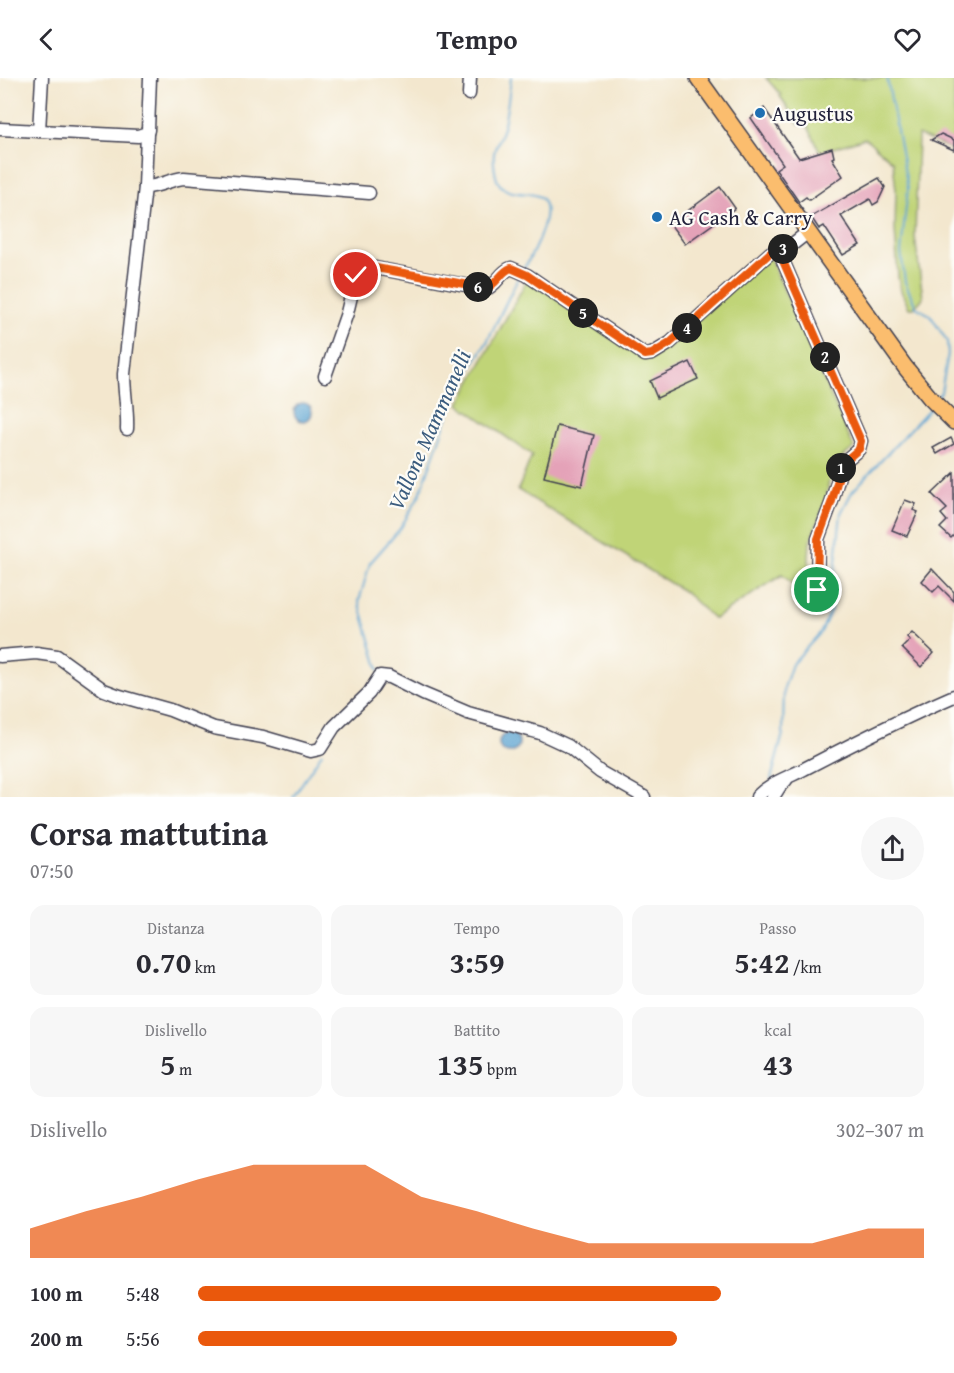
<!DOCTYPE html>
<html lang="it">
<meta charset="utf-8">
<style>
:root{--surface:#fff;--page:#f7f7f7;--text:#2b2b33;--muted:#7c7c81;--accent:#ea580c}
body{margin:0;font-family:"Gentium Book Plus",serif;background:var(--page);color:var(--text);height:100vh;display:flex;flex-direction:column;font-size:22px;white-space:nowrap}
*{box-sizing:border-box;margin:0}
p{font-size:20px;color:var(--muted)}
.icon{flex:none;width:33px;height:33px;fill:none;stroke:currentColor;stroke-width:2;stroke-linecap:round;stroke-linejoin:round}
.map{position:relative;height:719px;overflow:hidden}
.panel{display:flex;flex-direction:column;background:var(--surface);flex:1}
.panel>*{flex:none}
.pin{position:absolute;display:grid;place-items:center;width:51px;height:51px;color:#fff;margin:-26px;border:3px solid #fff;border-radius:50%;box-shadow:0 2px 6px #0007}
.km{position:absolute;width:30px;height:30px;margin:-15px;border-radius:50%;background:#222;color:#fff;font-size:16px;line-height:30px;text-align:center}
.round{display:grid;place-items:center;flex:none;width:63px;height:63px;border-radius:32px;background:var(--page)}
.overview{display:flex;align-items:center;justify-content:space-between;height:102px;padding:0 30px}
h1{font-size:33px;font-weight:700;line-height:45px}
.stats{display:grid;grid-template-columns:repeat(3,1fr);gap:9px;height:102px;padding:6px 30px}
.stats div{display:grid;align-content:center;border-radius:15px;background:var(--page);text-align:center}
.stats b{font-size:30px;font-weight:700}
.stats small{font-size:16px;font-weight:400}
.stats p{font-size:16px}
.chart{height:168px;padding:12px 30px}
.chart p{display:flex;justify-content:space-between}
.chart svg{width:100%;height:108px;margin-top:6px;fill:var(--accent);opacity:.7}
ul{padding:0 30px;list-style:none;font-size:20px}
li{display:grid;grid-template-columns:96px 72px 1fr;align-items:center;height:45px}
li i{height:15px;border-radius:8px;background:var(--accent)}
header{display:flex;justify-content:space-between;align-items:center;height:78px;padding:0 30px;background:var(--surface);font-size:27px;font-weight:700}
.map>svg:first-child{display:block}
</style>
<header><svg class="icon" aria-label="back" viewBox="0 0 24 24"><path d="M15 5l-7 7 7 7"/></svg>Tempo<svg class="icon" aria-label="heart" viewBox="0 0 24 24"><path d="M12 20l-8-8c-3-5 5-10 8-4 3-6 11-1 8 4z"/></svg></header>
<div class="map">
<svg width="954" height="719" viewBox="0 0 954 719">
<rect width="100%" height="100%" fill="#fdfcf7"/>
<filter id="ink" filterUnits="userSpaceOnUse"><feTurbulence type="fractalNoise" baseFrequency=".0167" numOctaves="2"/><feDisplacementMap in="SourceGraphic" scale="12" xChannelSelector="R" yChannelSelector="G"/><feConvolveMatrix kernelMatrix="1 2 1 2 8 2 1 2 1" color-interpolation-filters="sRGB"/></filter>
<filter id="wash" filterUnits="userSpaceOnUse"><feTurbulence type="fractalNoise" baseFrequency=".008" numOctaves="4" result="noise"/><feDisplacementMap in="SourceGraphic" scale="24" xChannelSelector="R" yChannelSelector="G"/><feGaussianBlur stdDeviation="1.35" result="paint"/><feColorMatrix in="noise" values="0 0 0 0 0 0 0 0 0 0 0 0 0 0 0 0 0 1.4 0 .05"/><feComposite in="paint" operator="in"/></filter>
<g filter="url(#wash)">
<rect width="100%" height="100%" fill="#f3e7ce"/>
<g fill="#c0d477" stroke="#717b59" stroke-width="1.5">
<path d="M766,0h188v72l-36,-15 -3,102 8,61 -9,10h-5l-8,-17 -3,-14 -3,-48 1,-39 -3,-28 -28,-24 -45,14 -15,-32 -6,5 -19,-29 1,-1z"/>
<path d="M769,178l85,192 -23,18 -5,35 -16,40 -3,55 -25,-21 -68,44 -29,-27 -167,-102 14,-35 -73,-51 69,-126 119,82z"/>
</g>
<g fill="#5aa3d1" stroke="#3e6286" stroke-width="1.5">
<circle cx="303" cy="334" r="9"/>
<circle cx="509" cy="665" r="10"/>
</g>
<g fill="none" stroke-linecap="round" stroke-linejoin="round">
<g stroke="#5aa3d1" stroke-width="2">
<path d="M511,0c-2,17 -4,34 -8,50 -3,9 -8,18 -9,26 -1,7 1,22 4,28 9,14 24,10 37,13 26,6 -3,61 -11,73"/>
<path d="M887,0l21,110 -7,64 4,30 11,25 14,8 17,26 1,13 -7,38 -4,5"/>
<path d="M379,593l-20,-70 11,-38 30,-34 20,-35 35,-99 32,-53 32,-66"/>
<path d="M771,701l12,-45 1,-46 8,-24 29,-32 10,-23 10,-96 11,-21 79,-85"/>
<path d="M293,719l29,-44"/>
</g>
</g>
<g id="blocks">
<g fill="#e4a2b8">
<path d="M764,30l35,50 33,-10 2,9 -2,1 11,18 -34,24 -3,-3 -7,5 -23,-33 7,-5 -32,-46z"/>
<path d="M941,56l13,6v10l-23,-10z"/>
<path d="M879,100l6,9 -7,15 -5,3 -3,-6 -29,17 19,29 -17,10 -19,-29 -5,3 -8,-12z"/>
<path d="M720,109l15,21 -50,36 -15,-20z"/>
<path d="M690,284l8,17 -41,19 -7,-17z"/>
<path d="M557,348l37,9 -12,51 -38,-9z"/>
<path d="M951,360l3,6 -17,10 -4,-6z"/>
<path d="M954,395v62l-3,3 -11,-10 7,-7 -6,-7 6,-5 -15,-15z"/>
<path d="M905,422l11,4 -3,6 5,2 -11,24 -15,-6z"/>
<path d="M932,491l22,23v9l-15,-15 -6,6 -11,-11z"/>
<path d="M912,554l22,21 -13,14 -19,-19 8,-8 -3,-3z"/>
</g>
</g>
</g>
<g filter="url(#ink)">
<use href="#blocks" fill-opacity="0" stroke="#414051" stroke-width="1.5"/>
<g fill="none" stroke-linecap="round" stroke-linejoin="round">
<defs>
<g id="minor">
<path d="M469,16l1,-16"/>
<path d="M0,51l138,7 9,-3 1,-3 2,-52"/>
<path d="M39,53l3,-53"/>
<path d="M145,109c15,0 25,-8 39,-9l185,15"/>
<path d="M789,169l-6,14 78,180 -2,8 -13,11 -5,8 -9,33 -14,38 -1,51 -5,10"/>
<path d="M325,298l22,-63 9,-38 9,-9 121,23c11,-4 14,-17 25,-21l16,7 118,80 7,-1 18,-11 100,-90 19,-6 19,-15"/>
<path d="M127,351c1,-19 -3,-36 -3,-55l21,-187 2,-54"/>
<path d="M0,578l36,-3 21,3 47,34 16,6 50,14 44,18 49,9 48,14 9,-2 14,-22 35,-34 11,-17 9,1 34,17 45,19 72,20 28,13 32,26 44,25"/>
<path d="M757,719c12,-14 31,-19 47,-28 50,-26 99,-51 150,-73"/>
<path d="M773,719l7,-11 6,-6"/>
</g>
<path id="major" d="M698,0l207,289 26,32 23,23"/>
</defs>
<use href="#minor" stroke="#414051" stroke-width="15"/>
<use href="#major" stroke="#414051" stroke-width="18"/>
<use href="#minor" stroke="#fff" stroke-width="12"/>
<use href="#major" stroke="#fbbd6e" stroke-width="15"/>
</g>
</g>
<g fill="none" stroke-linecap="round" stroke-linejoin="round" filter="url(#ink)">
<defs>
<path id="route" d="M356,197l9,-9 121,22c11,-3 14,-16 25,-20l16,7 118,80 7,-1 18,-11 100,-90 19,-5 -6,13 78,180 -2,8 -13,11 -5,8 -9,33 -14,38 -1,51"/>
</defs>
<use href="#route" stroke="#fff" stroke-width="12"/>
<use href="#route" stroke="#ea580c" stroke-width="8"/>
</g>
<g fill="#1f6fb2" stroke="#fdfcf7" stroke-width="2">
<circle cx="760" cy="35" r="6"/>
<circle cx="657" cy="139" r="6"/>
</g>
<g text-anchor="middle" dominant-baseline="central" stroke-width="4.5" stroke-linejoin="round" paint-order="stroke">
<g font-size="21" fill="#22223b" stroke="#fdfcf7" text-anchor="start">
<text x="772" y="35">Augustus</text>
<text x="669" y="139">AG Cash &amp; Carry</text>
</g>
<g font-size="22" font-style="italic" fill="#3b5c7e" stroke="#fdfcf7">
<text transform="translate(429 352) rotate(-66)">Vallone Mammanelli</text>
</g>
</g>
</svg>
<div class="pin" style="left:817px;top:512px;background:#1e9e55"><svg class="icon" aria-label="arrive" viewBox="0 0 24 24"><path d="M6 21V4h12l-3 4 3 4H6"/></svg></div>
<div class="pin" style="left:356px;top:197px;background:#d93025"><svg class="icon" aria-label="check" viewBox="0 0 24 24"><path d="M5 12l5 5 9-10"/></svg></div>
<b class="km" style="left:841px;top:390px">1</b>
<b class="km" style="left:825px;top:279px">2</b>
<b class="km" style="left:783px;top:171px">3</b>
<b class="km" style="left:687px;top:250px">4</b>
<b class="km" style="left:583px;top:235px">5</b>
<b class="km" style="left:478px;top:209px">6</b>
</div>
<section class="panel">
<div class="overview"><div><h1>Corsa mattutina</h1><p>07:50</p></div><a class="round"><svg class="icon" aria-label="share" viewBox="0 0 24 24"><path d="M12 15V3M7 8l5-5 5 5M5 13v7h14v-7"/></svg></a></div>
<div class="stats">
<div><p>Distanza</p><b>0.70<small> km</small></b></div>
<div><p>Tempo</p><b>3:59</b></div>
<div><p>Passo</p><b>5:42<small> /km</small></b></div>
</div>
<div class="stats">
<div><p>Dislivello</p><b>5<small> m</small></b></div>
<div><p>Battito</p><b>135<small> bpm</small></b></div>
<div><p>kcal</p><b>43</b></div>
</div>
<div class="chart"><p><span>Dislivello</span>302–307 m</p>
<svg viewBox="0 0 160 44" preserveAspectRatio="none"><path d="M0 44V32L10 25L20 19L30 12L40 6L50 6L60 6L70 19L80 25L90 32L100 38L110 38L120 38L130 38L140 38L150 32L160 32V44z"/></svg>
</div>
<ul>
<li><b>100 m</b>5:48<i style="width:72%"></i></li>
<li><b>200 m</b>5:56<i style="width:66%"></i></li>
</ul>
</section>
